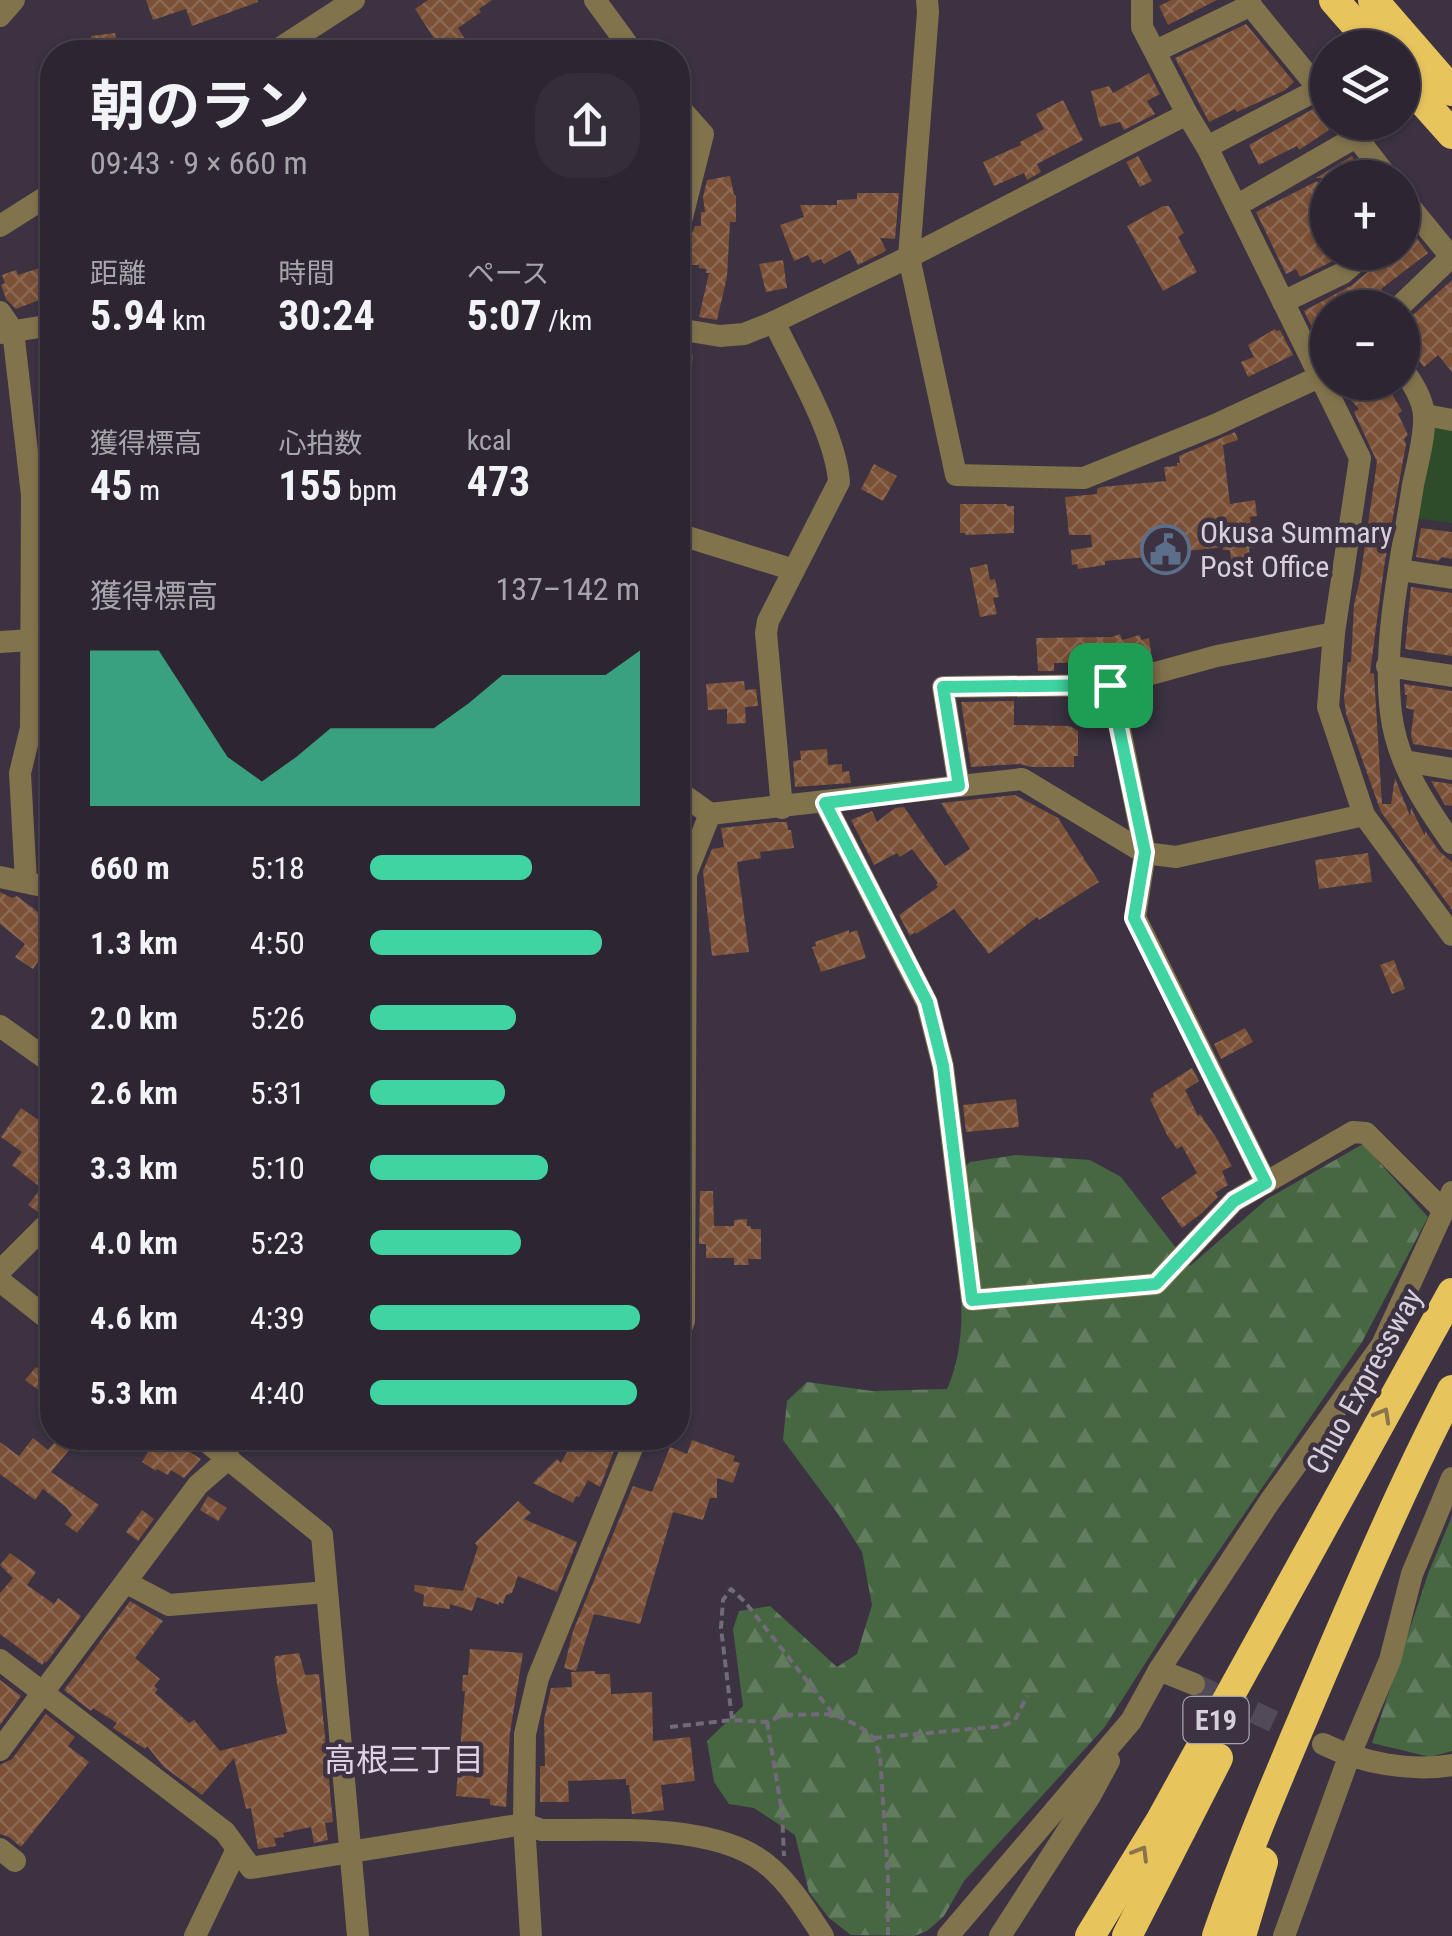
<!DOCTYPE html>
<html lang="ja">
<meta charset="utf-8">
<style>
:root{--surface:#2d2632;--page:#352e3a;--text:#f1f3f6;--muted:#a7a5ac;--line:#48434d;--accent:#3fd4a2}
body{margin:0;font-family:"Roboto Condensed","Noto Sans JP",sans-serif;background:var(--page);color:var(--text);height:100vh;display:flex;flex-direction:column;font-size:38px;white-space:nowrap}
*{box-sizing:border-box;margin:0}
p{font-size:32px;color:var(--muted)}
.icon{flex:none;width:55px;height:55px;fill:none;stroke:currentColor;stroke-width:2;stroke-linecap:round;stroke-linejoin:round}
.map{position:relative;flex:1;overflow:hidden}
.details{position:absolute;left:40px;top:40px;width:650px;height:1410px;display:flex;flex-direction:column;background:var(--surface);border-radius:40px;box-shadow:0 2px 8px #0004,0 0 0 2px var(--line)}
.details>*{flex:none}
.tools{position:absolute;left:1310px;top:30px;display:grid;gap:20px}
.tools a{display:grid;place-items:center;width:110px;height:110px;border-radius:50%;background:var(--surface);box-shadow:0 2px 8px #0004,0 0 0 2px var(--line);font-size:50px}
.pin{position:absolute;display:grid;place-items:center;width:85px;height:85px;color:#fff;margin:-42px;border-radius:20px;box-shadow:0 5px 15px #0006}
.round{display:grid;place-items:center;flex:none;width:105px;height:105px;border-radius:40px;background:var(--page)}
.overview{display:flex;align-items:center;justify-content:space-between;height:170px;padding:0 50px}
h1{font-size:55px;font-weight:700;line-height:75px}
.stats{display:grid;grid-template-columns:repeat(3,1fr);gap:15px;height:170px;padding:10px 50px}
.stats div{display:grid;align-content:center}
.stats b{font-size:42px;font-weight:700}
.stats small{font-size:28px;font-weight:400}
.stats p{font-size:28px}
.chart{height:280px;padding:20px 50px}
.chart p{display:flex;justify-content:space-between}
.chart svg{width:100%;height:180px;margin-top:10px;fill:var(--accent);opacity:.7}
ul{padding:0 50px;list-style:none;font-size:32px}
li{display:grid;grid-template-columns:160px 120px 1fr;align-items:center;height:75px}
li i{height:25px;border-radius:12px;background:var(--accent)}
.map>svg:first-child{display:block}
</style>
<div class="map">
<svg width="1452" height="1936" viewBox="0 0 1452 1936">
<defs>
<pattern id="forest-firs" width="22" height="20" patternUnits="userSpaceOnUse" patternTransform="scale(2.5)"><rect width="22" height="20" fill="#476743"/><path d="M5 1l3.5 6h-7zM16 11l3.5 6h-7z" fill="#617c5e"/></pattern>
<pattern id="building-cross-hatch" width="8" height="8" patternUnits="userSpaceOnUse" patternTransform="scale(2.5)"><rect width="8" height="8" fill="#7a5036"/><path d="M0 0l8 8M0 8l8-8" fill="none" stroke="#8c6852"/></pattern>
</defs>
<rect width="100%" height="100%" fill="#3c3242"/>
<path fill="#2e4c2a" d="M1435,427l17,1v95l-37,-5z"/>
<g fill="url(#forest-firs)">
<path d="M1363,1144l65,73 -66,125 -172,251 -86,135 -140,153 -20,35 -17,15 -13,5 -63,-1 -22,-17 -20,-26 -14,-57 -41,-27 -25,-4 -15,-22 -7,-41 36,-35 -10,-77 6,-18 31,-5 67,61 20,-13 15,-49 -10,-53 -24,-38 -55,-74 4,-39 20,-19 65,9 75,-2c28,-62 8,-141 1,-206l22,-21 46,-7 74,5 31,17 69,89 77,-67z"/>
<path d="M1452,1516v235l-22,6 -58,-14 56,-169z"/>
</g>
<g fill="url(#building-cross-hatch)">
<path d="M146,0h112v2l-66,24 -6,-17 -33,11z"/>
<path d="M428,0h64l-13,9 2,3 -23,16 15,24h-30l-28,-43z"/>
<path d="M1171,0h46l-49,25 -9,-19z"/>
<path d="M1246,24l48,58 -9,8 -48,22 -2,-3 -26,13 -34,-64z"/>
<path d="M115,33l3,19h-24l-3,-16z"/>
<path d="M1149,73l11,21 -13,7 8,13 -31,16 -4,-8 -20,5 -9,-36 18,-5 4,7z"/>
<path d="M1063,100l20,40 -46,24 4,8 -14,8 -3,-7 -30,13 -11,-24 38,-17 -1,-3 24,-13 -8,-15z"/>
<path d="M1315,108l14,22 -30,20 -2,-4 -38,19 -10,-20z"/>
<path d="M1138,156l14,25 -12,6 -14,-25z"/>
<path d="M1352,156l13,22h-49z"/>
<path d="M730,176l4,19 2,1v26h-6l-3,55 -10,43 -18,-3 10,-44h-3v-4l-7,-1v-3h-13l2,-21 7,-18h6v-14h4l-2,-15 4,-17z"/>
<path d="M1317,181l11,22v49h16l-9,8 -35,17 -4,-8 -10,5 -30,-62z"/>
<path d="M857,193h42l-4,46 -15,-1 6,12 -2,2 -26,13 -8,-15 -26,14 -3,-5 -9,4 -4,-8 -14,6 -14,-36 24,-8 -4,-12h37v-5l20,-1z"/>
<path d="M1163,206h6l15,27 -6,4 19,35 -34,19 -36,-65z"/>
<path d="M1415,236l13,17 -47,36 7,8 -11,11h-49v23l-8,3 3,8 -3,1 -16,-32 48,-26 40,-33h10v-8z"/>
<path d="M783,260l4,28 -21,4 -7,-28z"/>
<path d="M46,266h6v29l-36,14 -10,-10 -5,-14 4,-2 -3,-8 14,-5 2,5z"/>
<path d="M1452,280v92l-14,-17 -14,12 -15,-18 11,-9 -16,-17z"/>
<path d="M1275,329l1,2 4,-1 13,25 -45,22 -7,-15 13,-5 -6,-12z"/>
<path d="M678,353l15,2 -5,56 -10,-1z"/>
<path d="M1340,382h51l5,10 -4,2 10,17 -4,3 10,21 -4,4 2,5 -22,123 -14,106 4,1 8,130h9l4,-26 15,38 1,-8 14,28v-5l15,21 12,10v48l-71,-98 -35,-98 -2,-17 4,-35h3l3,-58 6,-25 17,-117 -23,-50 5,-3 -14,-15z"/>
<path d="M1235,432l3,8 -15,5 7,59 25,-4 2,16 -7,1 4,30 -5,1 1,10 -19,3 -1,-11h-7v-3l-36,4v2l-82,8v4l-27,4 -1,-5 -5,1 -1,-15 21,-3 -1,-12h-22l-4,-38 32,-3v-5l4,-2 65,-6 -2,-14 13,-1v-3h3l-1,-7z"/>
<path d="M874,464l23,12 -14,25 -22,-12z"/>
<path d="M960,504h47v2h7v27l-48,2 -1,-2h-5z"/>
<path d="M1421,528l31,4v27l-10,-2 -4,4 -22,-4z"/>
<path d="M987,564l3,16 5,-1 4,18 -6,1 4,16 -17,3 -10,-49z"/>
<path d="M1411,587l41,6v63l-47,-7z"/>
<path d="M1120,634l2,6 18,-5 1,5 8,-2 3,20 -43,12h-9l-2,-8 -44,1v8h-16l-2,-33 76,-1z"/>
<path d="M744,681l1,9 11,-1 2,17 -13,1 1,16 -19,1v-15l-19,1 -2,-26z"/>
<path d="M1404,684l48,7v59l-39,-6 -2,-9 3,-25 -8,-2 1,-13h-2z"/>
<path d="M1014,701v24l56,1 8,5v25h-4v11h-43l-11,-3 -49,3 -10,-65z"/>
<path d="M827,749l1,16 14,-1v8l7,-1 2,12 -56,4 -2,-26 8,-1 -1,-9z"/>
<path d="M1431,781l21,3v22l-7,-1z"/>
<path d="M1015,795l43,23 41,64 -60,38 -2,-3 -48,37 -35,-45 -38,25 -1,-2 -5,4 -11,-21 39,-28 -2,-2 2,-2 -26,-34 -12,8 -3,-4 -23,12 -23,-45 21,-9 5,11 18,-14 9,-1 41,59 25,-17 -29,-46z"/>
<path d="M776,822h11l1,8h3l3,18 -34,4 1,6 -24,4 12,90 -37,4 -9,-85 9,-22 12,-2 -3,-19z"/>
<path d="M1368,853l4,29 -53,7 -4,-29z"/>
<path d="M0,892l12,6 5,-2 35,27v19l-19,27 -18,-12 10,-13 -25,-20z"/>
<path d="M849,930v3l8,-3 9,28 -45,14 -9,-25 4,-1 -1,-4z"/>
<path d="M1394,960l11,29 -13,5 -12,-29z"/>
<path d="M1245,1028l8,14 -32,17 -7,-15z"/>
<path d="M1192,1068l7,13 -14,9 13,26 2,-2 17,25 15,27 -10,5 6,14 -13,8 3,4 -16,16 -20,15 -21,-30 36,-25 -15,-27 -5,3 -10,-14 -17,-36 4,-2 -1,-4z"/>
<path d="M1016,1099l3,28 -53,5 -3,-27z"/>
<path d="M21,1108l28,19 -4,6 7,5v66l-5,1 -9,7 -10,-7 13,-17 -29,-23 10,-13 -21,-15z"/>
<path d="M700,1191h13l1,35h20v-6l13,-1v7h4v3h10v30h-13l1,6h-15v-7h-28v-14h-7z"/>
<path d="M52,1350v50l-27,-20 11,-13 2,1z"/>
<path d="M33,1438l15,12 10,-12h21l-28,34 48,33 -22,28 -12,-9 7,-9 -6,-8 -23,-18 -8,11 -35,-26v-32l19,14z"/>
<path d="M157,1438h29l-4,5 8,4 -2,4 13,8 -17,19 -13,-8 -3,5 -11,-6 -1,2 -14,-9z"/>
<path d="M575,1438h45l-8,12 2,1 -14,36 -12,-7 -9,17 -3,-1 -3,7 -40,-20 24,-24 4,4z"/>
<path d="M692,1440l43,16 -2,5 7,2 -7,20 -16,-5v20h-7l-7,22 -30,-8 -33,112 -46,-10 -18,57 -12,-3 9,-37 60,-145 19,6 18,-45 17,7z"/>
<path d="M208,1496l19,12 -9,13 -18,-11z"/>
<path d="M518,1501l13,12 -7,6 53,23 -20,50 -39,-16 -6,17 -6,2 -3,9 -4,-2v3l-22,-8 -5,14 -22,-7v5l-27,-3 1,-11 -10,-4 1,-6 48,6 15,-44 -3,-4z"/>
<path d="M142,1510l12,9 -16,22 -12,-9z"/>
<path d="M10,1553l26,19 -9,13 27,19 4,-6 23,18 -35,47 -1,-2 -3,4 -42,-31v-41l13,-15 -13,-13z"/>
<path d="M130,1601l33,20 -28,37 25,21 -6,7 4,3 -3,4 34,30 5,-3 26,31 67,-18 -10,-49 -3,-26 2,-2 23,-3 6,22 14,-1 14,148 -8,1 3,17 -14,3 -3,-16 -28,6 1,4 -10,1 2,8 -18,3 -7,-41 -5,1 -12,-51 -32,37 -38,-28 -17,-21 -2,3 -32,-21 4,-5 -24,-15 -2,3 -27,-21z"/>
<path d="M470,1649l53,4 -13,80 -4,74 -16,-2v-6l-34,-3 9,-105h-3l1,-16h5z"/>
<path d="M595,1671v3h15l1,20 41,-2 1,49 37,-4 5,44 -34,4 3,25 -32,4 -3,-29h-3v-6l-58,2 1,21h-29v-36h5l-1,-47 7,-31 21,-1 -1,-15z"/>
<path d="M0,1680l21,16 -21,29z"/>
<path d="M46,1714l29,23 -7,9 21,16 -68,85 -12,-10 -9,-3v-69l12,-6z"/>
</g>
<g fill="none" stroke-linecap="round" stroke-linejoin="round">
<path stroke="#534a59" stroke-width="22" stroke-dasharray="22 11" stroke-linecap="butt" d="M1194,1684l117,55"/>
<g stroke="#726a78" stroke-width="4" stroke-dasharray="8 5" stroke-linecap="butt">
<path d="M732,1719l-11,-91 2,-28 8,-11 14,13 88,112"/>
<path d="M767,1722l15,90 2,44"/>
<path d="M670,1727l62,-7 35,2 16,-7 50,-1 26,12 15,12 6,18 8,119v61"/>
<path d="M874,1738l129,-12 12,-6 12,-24"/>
</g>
<g stroke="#81734c" stroke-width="22">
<path d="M595,0l38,52"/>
<path d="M927,0l1,12 -19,245 47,218 128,3 131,-53 104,-48"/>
<path d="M1142,0v27l45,87 20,33 153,311 -26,175 -6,74 36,108 88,120"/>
<path d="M1246,0l82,100"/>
<path d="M0,16l14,-16"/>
<path d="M1156,51l95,-46"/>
<path d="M274,52l80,-52"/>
<path d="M678,106l25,28 -25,99"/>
<path d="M1345,122l43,56"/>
<path d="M1207,147l112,-58"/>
<path d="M1402,197l50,61"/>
<path d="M1236,206l120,-69"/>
<path d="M0,226l52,-33"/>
<path d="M1283,302l60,-29 24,-21"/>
<path d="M1398,308l54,-52"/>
<path d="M0,312l13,19 19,164 -1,233 -11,45 6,109"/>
<path d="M774,322c21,44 62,113 65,160l-71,139 -2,12 16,175"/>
<path d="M678,329l42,7 24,-2 30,-12 135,-65 278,-143"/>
<path d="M2,333l50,-8"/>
<path d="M1402,369c10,12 22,32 22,48 1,20 -7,48 -11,68 -11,72 -31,156 -22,228 6,50 33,90 61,130"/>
<path d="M1425,415l27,5"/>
<path d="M678,534l116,36"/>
<path d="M1400,570l52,8"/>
<path d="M0,642l31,-2"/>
<path d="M1387,666l65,10"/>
<path d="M1111,685l34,168 -10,64 131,266"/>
<path d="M1404,761l48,8"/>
<path d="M959,786l-16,-99 168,-2 106,-29 117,-23"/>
<path d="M678,791l32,23 312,-35 123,74 31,4 188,-42"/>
<path d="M825,803l102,200 16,63 29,234 184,-16 78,-83 119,-69 13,1 76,76"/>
<path d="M0,877l52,11"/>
<path d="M0,1026l52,37"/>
<path d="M0,1271l52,-52"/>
<path d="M0,1281l52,41"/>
<path d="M678,1337l6,-16 2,-447 24,-60"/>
<path d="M202,1438l120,97 36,401"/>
<path d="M127,1583l42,22 158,-13"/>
<path d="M0,1660l225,172 26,36 273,-44 18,6c67,1 179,-9 230,39 21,19 35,43 51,67"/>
<path d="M1159,1670l35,14"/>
<path d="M1323,1744c39,19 86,28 129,21"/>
<path d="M0,1750l198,-265 31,-27"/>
<path d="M0,1849l15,12"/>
<path d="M195,1936l42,-87"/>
<path d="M531,1936l-7,-112 1,-90 13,-56 98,-240"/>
<path d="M948,1936l183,-215 28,-51 111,-169 112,-156 70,-153"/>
<path d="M1000,1936l90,-140 19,-35"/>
<path d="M1284,1936l65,-179 41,-97 22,-86 40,-96"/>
</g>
<g stroke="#e8c45d" stroke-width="30">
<path d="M1334,0l42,48"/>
<path d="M1373,0l79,91"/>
<path d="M1402,78l50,56"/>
<path d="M1090,1936l71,-116 291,-527"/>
<path d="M1127,1936l91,-178"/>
<path d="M1217,1936c31,-89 68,-175 105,-262 41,-96 82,-191 130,-284"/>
<path d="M1241,1936l22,-74"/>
</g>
</g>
<defs><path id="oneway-chevron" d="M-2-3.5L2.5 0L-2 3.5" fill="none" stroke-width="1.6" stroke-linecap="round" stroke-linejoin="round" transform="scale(2.5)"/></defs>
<g stroke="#89744e">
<use href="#oneway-chevron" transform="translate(1383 1415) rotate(-61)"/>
<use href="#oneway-chevron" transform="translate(1141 1853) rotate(-59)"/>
</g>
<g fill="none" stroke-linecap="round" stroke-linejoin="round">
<defs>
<path id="route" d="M1110,685l35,167 -11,66 132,265 -32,18 -78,83 -184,16 -29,-234 -16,-64 -102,-199 134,-17 -16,-99z"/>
</defs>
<use href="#route" stroke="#fff" stroke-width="20"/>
<use href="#route" stroke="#3fd4a2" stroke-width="12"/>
</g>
<defs>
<symbol id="civic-ring" viewBox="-11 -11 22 22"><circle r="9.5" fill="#3c3242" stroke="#5c6f8a" stroke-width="1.5"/><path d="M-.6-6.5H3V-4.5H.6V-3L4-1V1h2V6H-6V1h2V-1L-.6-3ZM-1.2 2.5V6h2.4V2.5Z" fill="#5c6f8a"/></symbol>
</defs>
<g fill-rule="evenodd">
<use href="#civic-ring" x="1138" y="522" width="55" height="55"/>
</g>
<g text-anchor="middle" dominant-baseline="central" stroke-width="9" stroke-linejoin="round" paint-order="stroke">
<rect fill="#3c3242" stroke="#a8a1ac" stroke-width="2.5" x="1183.5" y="1697" width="65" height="46" rx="8"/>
<g font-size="28" font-weight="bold" fill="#d6d0da">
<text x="1216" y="1720">E19</text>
</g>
<g font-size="30" fill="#d6d0da" stroke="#3c3242" text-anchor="start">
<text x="1200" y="532">Okusa Summary<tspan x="1200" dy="34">Post Office</tspan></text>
</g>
<g font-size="30" fill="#d6d0da" stroke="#3c3242">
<text transform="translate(1364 1381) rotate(-61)">Chuo Expressway</text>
</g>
<g font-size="32" fill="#dfd2e6" stroke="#3c3242">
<text x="404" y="1760">高根三丁目</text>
</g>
</g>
</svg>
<div class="tools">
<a><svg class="icon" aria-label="layers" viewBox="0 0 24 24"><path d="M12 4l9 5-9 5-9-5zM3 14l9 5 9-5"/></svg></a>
<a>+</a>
<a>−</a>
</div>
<div class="pin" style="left:1110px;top:685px;background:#1e9e55"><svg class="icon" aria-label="arrive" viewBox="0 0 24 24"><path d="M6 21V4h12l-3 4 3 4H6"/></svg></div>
<section class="details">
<div class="overview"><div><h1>朝のラン</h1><p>09:43 · 9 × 660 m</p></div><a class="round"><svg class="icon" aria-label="share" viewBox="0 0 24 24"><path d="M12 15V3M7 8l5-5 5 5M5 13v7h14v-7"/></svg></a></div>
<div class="stats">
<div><p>距離</p><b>5.94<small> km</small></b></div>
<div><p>時間</p><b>30:24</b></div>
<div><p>ペース</p><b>5:07<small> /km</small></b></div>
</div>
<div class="stats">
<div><p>獲得標高</p><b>45<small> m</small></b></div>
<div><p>心拍数</p><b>155<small> bpm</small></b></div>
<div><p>kcal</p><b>473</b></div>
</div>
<div class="chart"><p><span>獲得標高</span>137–142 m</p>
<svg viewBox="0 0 160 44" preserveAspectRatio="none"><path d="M0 44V6L10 6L20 6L30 19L40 32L50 38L60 32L70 25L80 25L90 25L100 25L110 19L120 12L130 12L140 12L150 12L160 6V44z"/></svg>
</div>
<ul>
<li><b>660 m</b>5:18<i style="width:60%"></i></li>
<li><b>1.3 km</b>4:50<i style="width:86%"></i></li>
<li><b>2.0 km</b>5:26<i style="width:54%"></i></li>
<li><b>2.6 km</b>5:31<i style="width:50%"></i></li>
<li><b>3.3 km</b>5:10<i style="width:66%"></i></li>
<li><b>4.0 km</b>5:23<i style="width:56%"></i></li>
<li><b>4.6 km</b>4:39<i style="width:100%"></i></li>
<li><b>5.3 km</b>4:40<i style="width:99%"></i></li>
</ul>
</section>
</div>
